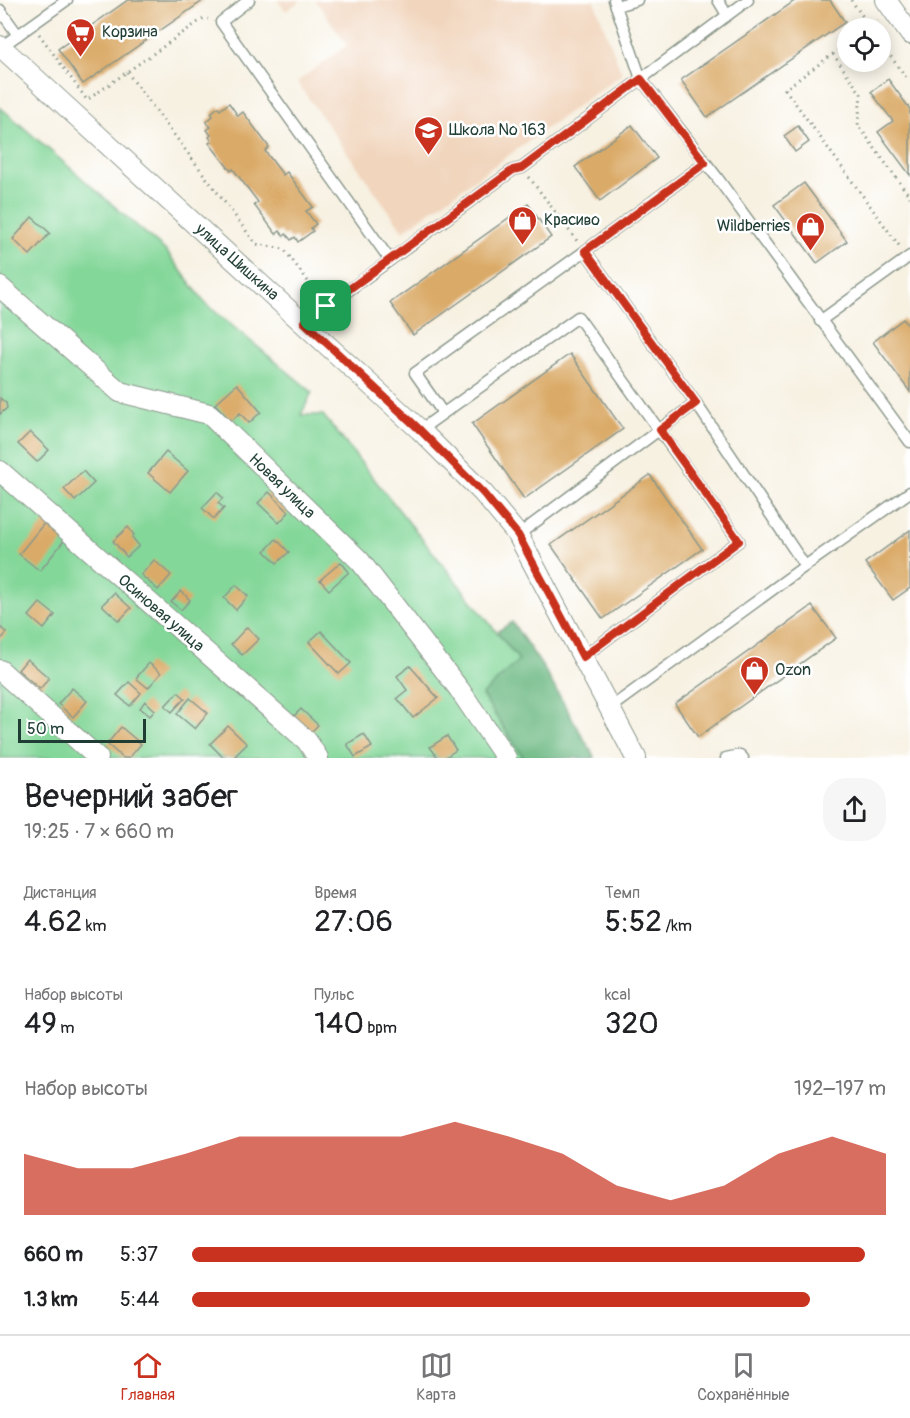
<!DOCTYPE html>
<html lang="ru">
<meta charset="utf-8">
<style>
:root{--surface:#fff;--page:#f6f6f6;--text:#202124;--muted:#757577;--line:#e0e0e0;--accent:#c8321e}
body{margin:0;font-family:Pangolin,sans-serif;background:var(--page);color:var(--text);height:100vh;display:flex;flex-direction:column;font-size:22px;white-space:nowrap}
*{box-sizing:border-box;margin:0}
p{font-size:20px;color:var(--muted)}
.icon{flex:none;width:33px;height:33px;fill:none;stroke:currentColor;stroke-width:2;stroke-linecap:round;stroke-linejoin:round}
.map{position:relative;height:758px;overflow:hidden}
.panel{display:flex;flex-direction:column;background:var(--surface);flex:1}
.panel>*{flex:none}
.buttons{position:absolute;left:837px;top:18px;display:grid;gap:12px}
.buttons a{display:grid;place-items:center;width:54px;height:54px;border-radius:50%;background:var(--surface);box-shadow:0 3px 15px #0003;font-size:30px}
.scale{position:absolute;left:18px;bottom:15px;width:128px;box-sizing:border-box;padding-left:6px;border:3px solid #1f3d34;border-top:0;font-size:16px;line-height:21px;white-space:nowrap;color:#1f3d34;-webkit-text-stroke:4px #fff;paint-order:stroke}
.pin{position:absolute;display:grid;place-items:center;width:51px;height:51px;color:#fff;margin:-26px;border-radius:12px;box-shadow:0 3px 9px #0006}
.round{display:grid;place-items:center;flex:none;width:63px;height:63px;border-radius:24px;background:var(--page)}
.headline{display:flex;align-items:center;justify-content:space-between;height:102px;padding:0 24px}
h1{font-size:33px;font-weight:600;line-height:45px}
.stats{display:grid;grid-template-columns:repeat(3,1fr);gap:9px;height:102px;padding:6px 24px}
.stats div{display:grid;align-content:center}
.stats b{font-size:30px;font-weight:600}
.stats small{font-size:16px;font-weight:400}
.stats p{font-size:16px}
.chart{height:168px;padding:12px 24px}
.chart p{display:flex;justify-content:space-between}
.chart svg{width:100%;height:108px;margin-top:6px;fill:var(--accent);opacity:.7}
ul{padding:0 24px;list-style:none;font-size:20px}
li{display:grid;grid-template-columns:96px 72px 1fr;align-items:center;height:45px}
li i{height:15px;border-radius:8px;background:var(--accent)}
.menu{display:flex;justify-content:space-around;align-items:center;height:84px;border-top:2px solid var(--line);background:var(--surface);font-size:16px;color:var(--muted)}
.menu a{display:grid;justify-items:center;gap:3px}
.menu .on{color:var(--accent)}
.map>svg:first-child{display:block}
</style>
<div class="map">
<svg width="910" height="758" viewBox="0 0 910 758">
<rect width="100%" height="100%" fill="#fff"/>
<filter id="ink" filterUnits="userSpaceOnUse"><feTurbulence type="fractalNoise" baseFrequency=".0167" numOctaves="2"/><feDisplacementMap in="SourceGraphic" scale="12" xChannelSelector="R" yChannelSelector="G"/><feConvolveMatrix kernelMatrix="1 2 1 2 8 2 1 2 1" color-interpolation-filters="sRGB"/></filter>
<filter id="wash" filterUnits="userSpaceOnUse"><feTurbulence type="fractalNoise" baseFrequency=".008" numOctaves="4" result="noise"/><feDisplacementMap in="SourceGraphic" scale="24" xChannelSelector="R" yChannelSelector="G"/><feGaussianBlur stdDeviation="1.35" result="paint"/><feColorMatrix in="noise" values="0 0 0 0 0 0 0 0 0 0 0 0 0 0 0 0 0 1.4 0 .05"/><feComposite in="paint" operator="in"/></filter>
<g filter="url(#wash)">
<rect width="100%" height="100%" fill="#f7f1e2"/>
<g fill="#f1d5bd">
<path d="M277,0h25l-16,11z"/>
<path d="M315,0h279l28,74 -219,157 -106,-149 50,-37z"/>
</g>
<path fill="#83d799" stroke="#518a66" stroke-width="1.5" d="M0,107l167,145 39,52 106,88 -11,23h22l196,245 -37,35 42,63h-524z"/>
<path fill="#6ab881" stroke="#447a5a" stroke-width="1.5" d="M512,622l32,47 51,89h-71l-42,-63 37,-35 -22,-28z"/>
<g id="blocks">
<g fill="#daaa67">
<path d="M128,0h76l-121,84 -25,-35z"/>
<path d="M796,0h34l15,22 -138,95 -26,-37z"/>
<path d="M888,79l22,30v66l-32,-43 15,-11 -22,-29z"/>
<path d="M229,103l9,13 5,-4 26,35 -4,4 18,24 4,-3 26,35 -7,4 10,13 -5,4 2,3 -15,11 -3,-5 -4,3 -5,-6 -2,2 -4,-5 -4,3 -22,-29 4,-3 -25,-33 -2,2 -22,-28 3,-2 -3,-4 2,-2 -4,-5 4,-3 -5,-5 7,-6 -2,-3 7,-6 2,3z"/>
<path d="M632,125l25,33 -57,43 -25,-34z"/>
<path d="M798,126l11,16 -14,10 -11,-16z"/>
<path d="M804,183l43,58 -30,22 -43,-58z"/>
<path d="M528,204l23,33 -138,98 -23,-32z"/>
<path d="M32,217l18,16 -20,22 -17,-16z"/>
<path d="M903,319l7,9v64l-37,-50z"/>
<path d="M570,354l53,75 -99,70 -52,-75z"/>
<path d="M237,384l24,28 -12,11 -9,-10 -9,8 -16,-17z"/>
<path d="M0,398l6,5 1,5 -7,6z"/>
<path d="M30,432l19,18 -12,12 -19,-18z"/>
<path d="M166,452l22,19 -18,21 -22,-19z"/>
<path d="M83,471l11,12 -19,18 -11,-12z"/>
<path d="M650,475l52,74 -99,70 -52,-74z"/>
<path d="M217,492l6,6 -5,5 6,5 -10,11 -12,-11z"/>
<path d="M269,492l20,20 -10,11 -21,-20z"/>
<path d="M46,521l20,17 -26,33 -21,-17z"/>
<path d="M128,527l6,8 -2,2 7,9 -12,11 -14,-16z"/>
<path d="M910,530v58l-17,12 -28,-37z"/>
<path d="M276,539l13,13 -12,11 -12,-12z"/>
<path d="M154,560l17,15 -13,15 -17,-15z"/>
<path d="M341,562l8,10 -20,18 -9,-10z"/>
<path d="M236,585l12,11 -12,14 -12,-12z"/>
<path d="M181,591l9,9 -9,10 -10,-8z"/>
<path d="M114,593l17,15 -12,13 -17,-16z"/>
<path d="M40,603l15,12 -11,14 -15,-13z"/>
<path d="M812,606l24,32 -138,99 -23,-33z"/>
<path d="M0,627l7,6 -7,7z"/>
<path d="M247,627l12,12 -17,16 -11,-11z"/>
<path d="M321,631l30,32 -12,11 -30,-32z"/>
<path d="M27,659l22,19 -9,11 -22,-19z"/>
<path d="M149,663l12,10 -13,15 -12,-10z"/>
<path d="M410,666l28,32 -25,20 -16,-20 10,-8 -10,-14z"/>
<path d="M129,682l12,11 -11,13 -13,-11z"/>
<path d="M72,688l15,13 -14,16 -15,-13z"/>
<path d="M178,692l7,6 -13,14 -7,-6z"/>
<path d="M190,698l18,15 -13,16 -18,-15z"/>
<path d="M145,701l10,9 -5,6 -10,-8z"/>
<path d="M301,709l17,16 -8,8 -17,-16z"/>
<path d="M228,726l19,18 -14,14h-9l-14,-14z"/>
<path d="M121,727l20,17 -12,14h-6l-16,-14z"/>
<path d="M364,734l8,13 -17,10 -8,-13z"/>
<path d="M447,736l9,14 -12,8h-6l-8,-11z"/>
</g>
</g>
</g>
<g filter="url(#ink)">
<use href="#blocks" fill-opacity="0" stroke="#8b978b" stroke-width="1.5"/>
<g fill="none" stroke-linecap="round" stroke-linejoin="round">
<defs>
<g id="service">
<path d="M249,0l-28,22 169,238"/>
<path d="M614,0l27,79 107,-79"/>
<path d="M718,0l9,15"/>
<path d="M616,6l21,-6"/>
<path d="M0,10l18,25"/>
<path d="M1,47l66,-47"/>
<path d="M585,251l120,-88"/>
<path d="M820,321l90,-65"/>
<path d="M304,323l209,-153 9,-2 119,-89 75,97 194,266"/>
<path d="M696,403l109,163"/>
<path d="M443,413l-28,-40 170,-122 111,152 -37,27 80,111 -156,116"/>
<path d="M420,430l158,-113 81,113 -141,105"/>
<path d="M610,708l195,-142 105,-74"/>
<path d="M726,758l14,-3 3,3"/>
</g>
<g id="minor">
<path d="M886,0l24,34"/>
<path d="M0,46l420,384 63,63 35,42 118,223"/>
<path d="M0,287l120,105 89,22 151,147 99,128 47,69"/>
<path d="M0,471l307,270 11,17"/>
<path d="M0,670l98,88"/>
</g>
</defs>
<use href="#service" stroke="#8b978b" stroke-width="13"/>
<use href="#minor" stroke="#8b978b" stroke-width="22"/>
<g stroke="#8b978b" stroke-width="3" stroke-dasharray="1.5 4.5" stroke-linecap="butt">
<path d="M851,0l20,28"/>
<path d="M868,28l10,-7"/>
<path d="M39,34l48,66 117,-82 4,1"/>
<path d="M880,42l28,38"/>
<path d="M848,43l-63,46 115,158"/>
<path d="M833,54l28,40 -3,31 52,72"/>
<path d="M127,72l129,172 28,5 34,46"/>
<path d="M529,177l48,64"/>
</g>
<use href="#service" stroke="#fff" stroke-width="10"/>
<use href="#minor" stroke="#fff" stroke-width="20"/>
</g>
</g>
<g fill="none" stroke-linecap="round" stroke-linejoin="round" filter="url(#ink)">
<defs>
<path id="route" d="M641,79l64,84 -120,88 111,152 -36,27 79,111 -156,116 -65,-122 -35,-42 -63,-63 -116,-108 209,-152 9,-2z"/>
</defs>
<use href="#route" stroke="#fff" stroke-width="12"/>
<use href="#route" stroke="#c8321e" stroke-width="8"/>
</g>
<defs>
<symbol id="supermarket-pin" viewBox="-11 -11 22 30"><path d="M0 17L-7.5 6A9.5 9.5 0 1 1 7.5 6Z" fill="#c8321e" stroke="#fff"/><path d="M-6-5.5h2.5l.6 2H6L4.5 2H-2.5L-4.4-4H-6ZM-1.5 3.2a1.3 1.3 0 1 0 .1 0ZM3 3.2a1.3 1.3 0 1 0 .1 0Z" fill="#fff"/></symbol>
<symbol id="school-pin" viewBox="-11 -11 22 30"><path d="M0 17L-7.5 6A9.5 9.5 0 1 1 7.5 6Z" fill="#c8321e" stroke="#fff"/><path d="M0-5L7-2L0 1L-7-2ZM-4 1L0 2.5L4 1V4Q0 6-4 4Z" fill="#fff"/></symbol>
<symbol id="shop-pin" viewBox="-11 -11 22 30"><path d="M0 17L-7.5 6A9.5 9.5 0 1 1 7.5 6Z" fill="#c8321e" stroke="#fff"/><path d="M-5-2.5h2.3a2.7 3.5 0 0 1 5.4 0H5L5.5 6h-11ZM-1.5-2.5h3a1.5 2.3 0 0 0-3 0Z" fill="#fff"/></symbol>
</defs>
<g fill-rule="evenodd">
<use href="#supermarket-pin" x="64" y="16" width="33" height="45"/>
<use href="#school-pin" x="412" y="114" width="33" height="45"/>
<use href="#shop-pin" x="506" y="204" width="33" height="45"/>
<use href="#shop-pin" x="794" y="210" width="33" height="45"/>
<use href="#shop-pin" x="738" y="654" width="33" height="45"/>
</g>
<g text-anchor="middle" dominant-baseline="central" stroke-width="5" stroke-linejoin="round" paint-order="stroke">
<g font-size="16" fill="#1f3d34" stroke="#fff" text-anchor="start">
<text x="102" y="32">Корзина</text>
<text x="449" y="130">Школа № 163</text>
<text x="544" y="220">Красиво</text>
<text x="790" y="226" text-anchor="end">Wildberries</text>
<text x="775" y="670">Ozon</text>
</g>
<g font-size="16" fill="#1f3d34" stroke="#fff">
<text transform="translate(237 262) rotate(42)">улица Шишкина</text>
<text transform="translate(282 486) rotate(44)">Новая улица</text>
<text transform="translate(161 613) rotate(41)">Осиновая улица</text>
</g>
</g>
</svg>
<div class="buttons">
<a><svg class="icon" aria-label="locate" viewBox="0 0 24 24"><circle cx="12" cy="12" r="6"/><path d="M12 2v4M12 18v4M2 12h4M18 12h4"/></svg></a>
</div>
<div class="scale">50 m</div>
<div class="pin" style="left:326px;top:306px;background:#1e9e55"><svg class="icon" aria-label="arrive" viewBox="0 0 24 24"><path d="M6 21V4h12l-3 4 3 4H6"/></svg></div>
</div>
<section class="panel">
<div class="headline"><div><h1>Вечерний забег</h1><p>19:25 · 7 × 660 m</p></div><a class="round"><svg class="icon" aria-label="share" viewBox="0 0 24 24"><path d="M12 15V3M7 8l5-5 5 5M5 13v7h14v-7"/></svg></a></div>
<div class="stats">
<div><p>Дистанция</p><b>4.62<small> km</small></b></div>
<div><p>Время</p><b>27:06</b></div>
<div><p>Темп</p><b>5:52<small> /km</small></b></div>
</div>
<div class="stats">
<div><p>Набор высоты</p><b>49<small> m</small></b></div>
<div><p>Пульс</p><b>140<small> bpm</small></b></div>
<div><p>kcal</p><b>320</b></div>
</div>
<div class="chart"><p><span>Набор высоты</span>192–197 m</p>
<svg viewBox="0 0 160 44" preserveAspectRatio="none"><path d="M0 44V19L10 25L20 25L30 19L40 12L50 12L60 12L70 12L80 6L90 12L100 19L110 32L120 38L130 32L140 19L150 12L160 19V44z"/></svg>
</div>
<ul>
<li><b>660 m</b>5:37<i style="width:97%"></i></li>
<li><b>1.3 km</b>5:44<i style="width:89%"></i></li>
</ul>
</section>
<nav class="menu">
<a class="on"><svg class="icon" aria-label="home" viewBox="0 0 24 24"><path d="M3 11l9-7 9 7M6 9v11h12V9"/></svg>Главная</a>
<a><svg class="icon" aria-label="map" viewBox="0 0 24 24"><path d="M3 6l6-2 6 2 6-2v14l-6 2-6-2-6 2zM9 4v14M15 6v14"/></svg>Карта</a>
<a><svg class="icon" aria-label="saved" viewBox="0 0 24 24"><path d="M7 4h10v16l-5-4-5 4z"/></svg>Сохранённые</a>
</nav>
